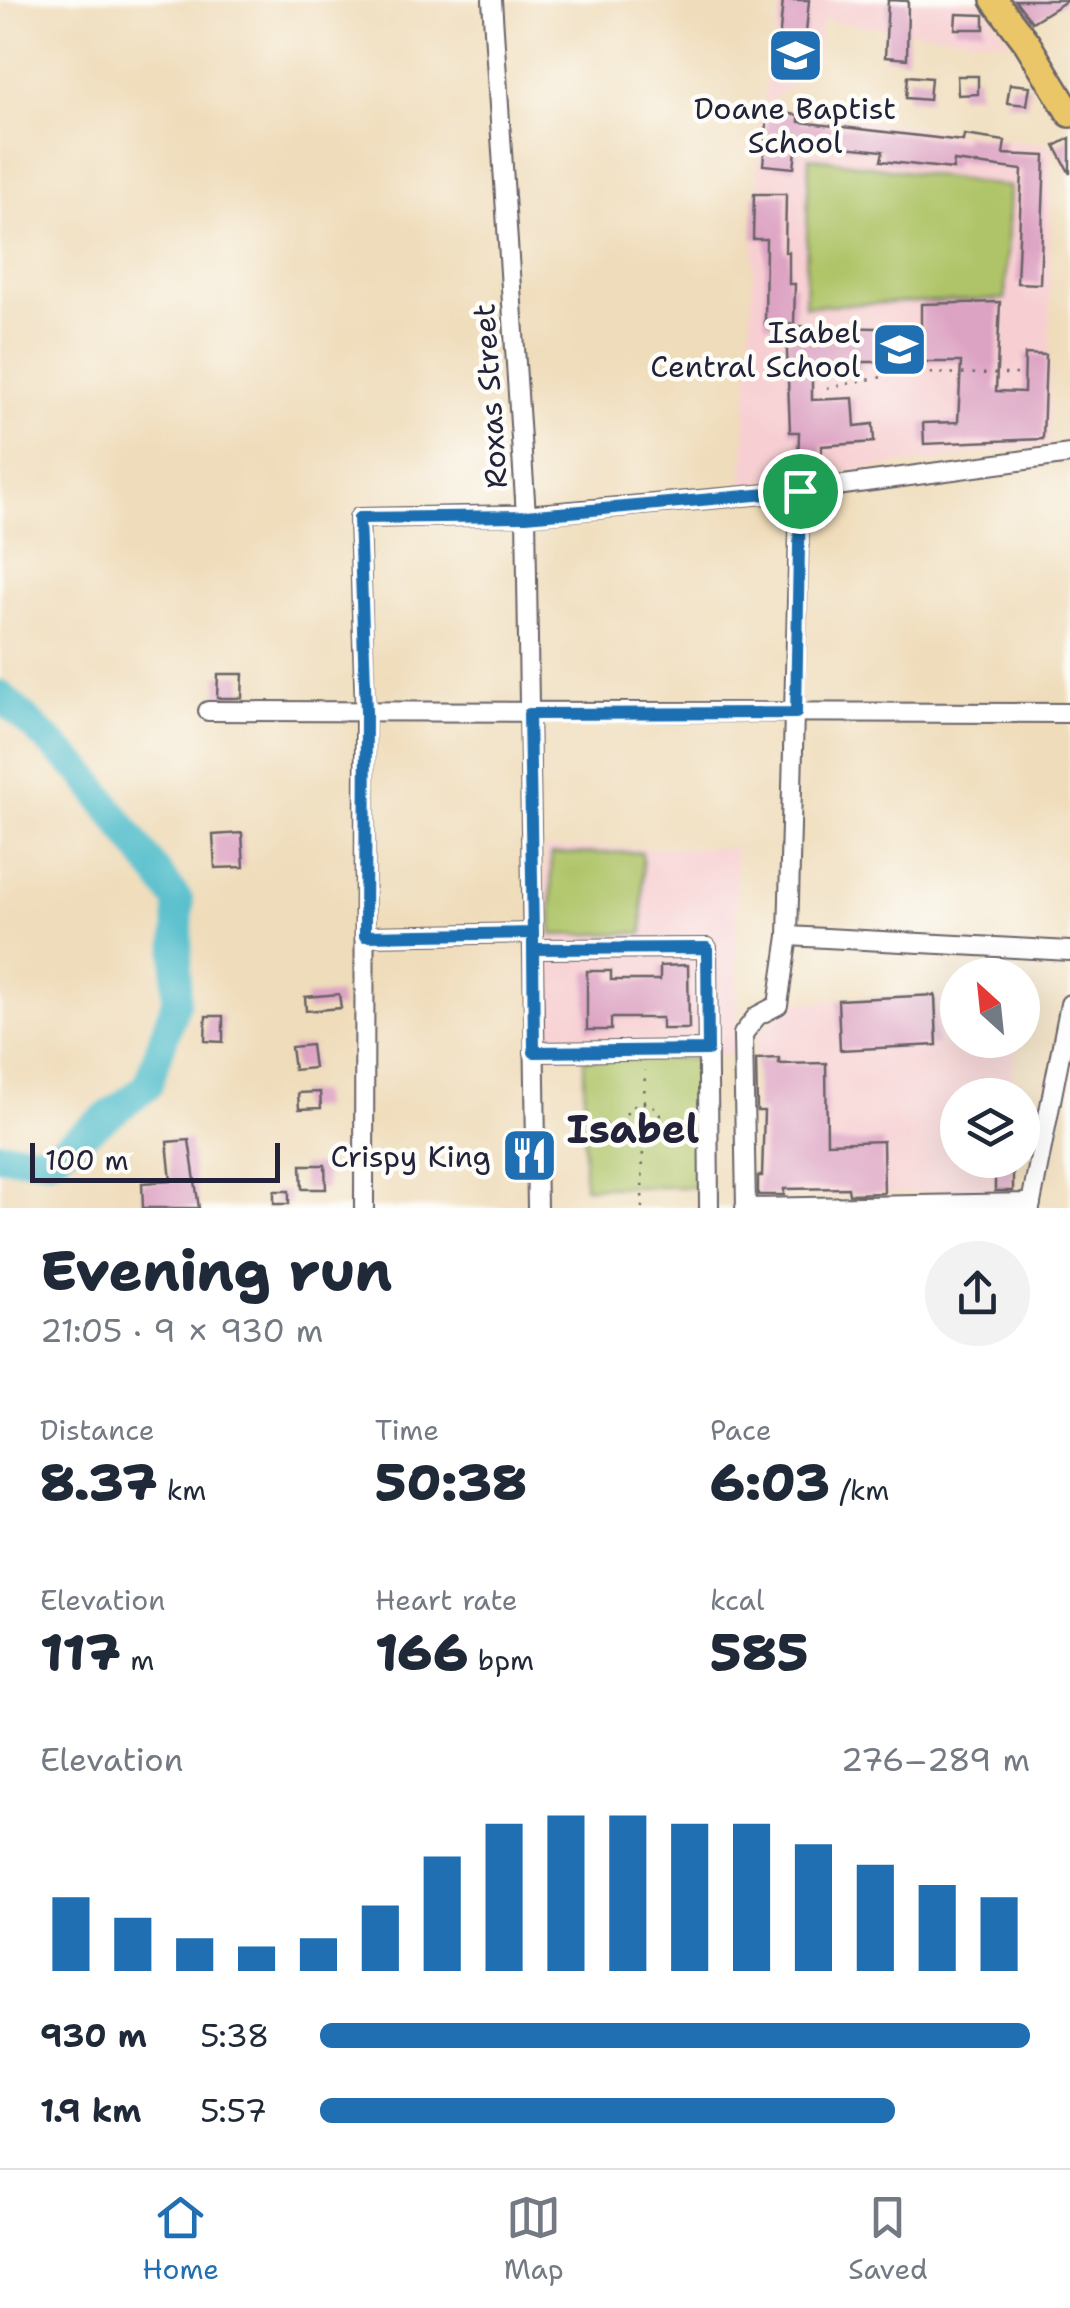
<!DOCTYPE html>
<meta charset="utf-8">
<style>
:root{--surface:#fff;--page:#f2f2f3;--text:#1f2937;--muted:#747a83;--line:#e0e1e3;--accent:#1f6fb2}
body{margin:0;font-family:"Shantell Sans",sans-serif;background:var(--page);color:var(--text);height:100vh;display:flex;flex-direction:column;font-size:38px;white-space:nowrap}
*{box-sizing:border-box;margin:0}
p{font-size:32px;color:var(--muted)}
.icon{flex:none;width:55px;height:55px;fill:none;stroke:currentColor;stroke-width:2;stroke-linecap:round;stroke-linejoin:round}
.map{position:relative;height:1208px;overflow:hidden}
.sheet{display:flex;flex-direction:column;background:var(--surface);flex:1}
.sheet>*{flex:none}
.needle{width:65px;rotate:333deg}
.controls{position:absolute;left:940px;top:958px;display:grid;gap:20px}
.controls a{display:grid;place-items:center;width:100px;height:100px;border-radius:50%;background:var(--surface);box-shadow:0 10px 40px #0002;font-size:50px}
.scale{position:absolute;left:30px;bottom:25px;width:250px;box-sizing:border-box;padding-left:10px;border:5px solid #22223b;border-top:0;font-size:28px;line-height:35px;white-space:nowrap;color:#22223b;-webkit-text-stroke:8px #fdfcf7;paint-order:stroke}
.pin{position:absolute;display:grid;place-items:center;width:85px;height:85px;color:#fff;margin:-42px;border:5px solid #fff;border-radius:50%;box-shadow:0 2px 10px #0007}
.round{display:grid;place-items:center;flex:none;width:105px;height:105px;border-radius:52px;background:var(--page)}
.summary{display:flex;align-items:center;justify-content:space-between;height:170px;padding:0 40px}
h1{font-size:55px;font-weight:800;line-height:75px}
.figures{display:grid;grid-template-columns:repeat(3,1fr);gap:15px;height:170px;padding:10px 40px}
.figures div{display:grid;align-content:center}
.figures b{font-size:50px;font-weight:800}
.figures small{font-size:28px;font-weight:400}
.figures p{font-size:28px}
.chart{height:280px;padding:20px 40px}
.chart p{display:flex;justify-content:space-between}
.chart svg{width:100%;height:180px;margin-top:10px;stroke:var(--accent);stroke-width:6}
ul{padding:0 40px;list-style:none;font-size:32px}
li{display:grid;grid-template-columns:160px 120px 1fr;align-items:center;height:75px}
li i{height:25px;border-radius:12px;background:var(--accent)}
.menu{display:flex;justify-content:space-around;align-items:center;height:140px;border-top:2px solid var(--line);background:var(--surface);font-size:28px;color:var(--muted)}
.menu a{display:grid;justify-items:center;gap:5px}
.menu .current{color:var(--accent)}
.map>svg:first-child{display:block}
</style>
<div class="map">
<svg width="1070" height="1208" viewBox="0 0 1070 1208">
<rect width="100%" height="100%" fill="#fdfcf7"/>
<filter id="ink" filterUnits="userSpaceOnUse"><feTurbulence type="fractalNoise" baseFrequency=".01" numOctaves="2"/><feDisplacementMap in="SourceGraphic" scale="20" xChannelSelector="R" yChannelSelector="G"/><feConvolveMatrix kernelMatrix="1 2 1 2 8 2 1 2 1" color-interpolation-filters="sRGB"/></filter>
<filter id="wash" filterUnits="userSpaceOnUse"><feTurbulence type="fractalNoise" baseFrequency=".0048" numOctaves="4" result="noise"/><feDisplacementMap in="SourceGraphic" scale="40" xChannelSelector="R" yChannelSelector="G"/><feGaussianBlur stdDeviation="2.25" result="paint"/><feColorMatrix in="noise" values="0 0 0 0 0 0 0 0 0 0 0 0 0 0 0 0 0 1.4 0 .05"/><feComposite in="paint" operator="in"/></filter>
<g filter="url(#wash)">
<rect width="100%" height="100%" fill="#efdcba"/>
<g fill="#f7cfd2">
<path d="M783,0h196l31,42 -188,-21 -7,46 -45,34h-7z"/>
<path d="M761,107l290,38 -2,300 -306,40z"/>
<path d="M544,848h192l2,207 -189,1z"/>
<path d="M957,999l1,41h60l-9,55h-51v65h39l-5,31 -237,6 1,-161 38,-34z"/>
</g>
<g fill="#afc468" stroke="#687352" stroke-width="2.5">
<path d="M809,157l201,30 -5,112 -200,7z"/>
<path d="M642,852l1,81 -91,2 -1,-81z"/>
<path d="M702,1058v129h-118v-128z"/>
</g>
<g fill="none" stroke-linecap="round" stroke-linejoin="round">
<path stroke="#51bdcb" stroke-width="30" d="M0,695l84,79 95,128 -3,99 -29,86 -97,71 -50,-3"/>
</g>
<g id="blocks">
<g fill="#dda3c3">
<path d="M783,0h26l-7,77 -26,-3z"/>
<path d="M888,0l20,1 -1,58 -22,-2z"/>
<path d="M1015,0h53l-36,22z"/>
<path d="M956,14l28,1v14h-29z"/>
<path d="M908,76l23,2 -2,22 -23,-2z"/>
<path d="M957,76h21v18l-20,1z"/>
<path d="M1010,84l20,2 -3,19 -20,-2z"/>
<path d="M768,112l31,3v7l164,19 1,-6 41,6 -2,13 42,2 -5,128 -23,-1 5,-113 -68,-9 -1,8 -72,-8 2,-10 -86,-9 -3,26 -31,-3z"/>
<path d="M1070,138v36l-15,-28z"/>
<path d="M754,194h32l-1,58h4v32h6l-1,40h-29l1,-85h-13z"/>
<path d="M1000,302l-4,89 28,1 1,-38 21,1 -3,84 -119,5 -1,-21 35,-1 3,-60h-99l-1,14 -49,-3v27l41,-2 2,28 18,-2 1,18 -52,4 -1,26 -23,-1 1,-39h-9l-4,-106 135,3v-25z"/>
<path d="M218,674h25l-1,24h-25z"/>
<path d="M242,833l2,34 -29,1 -2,-33z"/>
<path d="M688,965l1,64h-27v-11h-51v12h-24v-59h24v9h49v-14z"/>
<path d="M339,994l2,14 -35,3 -1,-14z"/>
<path d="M935,995l2,50 -97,5 -2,-50z"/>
<path d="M206,1016h17v26l-18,-1z"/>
<path d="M311,1045l3,23 -20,2 -3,-23z"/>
<path d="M779,1058v6l47,-1 1,80 56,-2 1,52 -35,1 -1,-6 -64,1v6h-26v-19h4l2,-65h-7l-1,-52z"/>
<path d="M320,1092l1,16 -22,1 -1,-16z"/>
<path d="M189,1140l10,68h-56l-1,-25 29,-2 -4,-39z"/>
<rect x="995" y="1163" width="18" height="28"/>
<path d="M301,1165h24l1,24h-24z"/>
<rect x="274" y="1191" width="15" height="13"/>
</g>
</g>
</g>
<g filter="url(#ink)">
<use href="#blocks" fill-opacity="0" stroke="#6a6367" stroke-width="2.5"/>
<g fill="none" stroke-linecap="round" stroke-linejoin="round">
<defs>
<g id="minor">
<path d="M492,0l34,515 11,693"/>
<path d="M208,711l862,2"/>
<path d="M365,936l168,-3"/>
<path d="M788,936l282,15"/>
<path d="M533,949l174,-1 2,260"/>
<path d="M534,1052l174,-2"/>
<path d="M364,1208l1,-496 -6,-194 167,-3 274,-24 270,-37"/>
<path d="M745,1208l286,-5"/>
<path d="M746,1208l-3,-174 14,-18 21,-11 10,-69 12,-445"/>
<path d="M1030,1208l40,-204"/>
</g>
<path id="highway" d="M994,0l33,43 43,71"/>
</defs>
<use href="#minor" stroke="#6a6367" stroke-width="22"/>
<use href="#highway" stroke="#6a6367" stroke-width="30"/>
<g stroke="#6a6367" stroke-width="2.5" stroke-dasharray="2.5 8" stroke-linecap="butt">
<path d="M827,388l75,-15 116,1"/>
<path d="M644,1102l1,-32"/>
<circle cx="643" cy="1121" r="18"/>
<path d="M662,1122l27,1"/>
<path d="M573,1123l51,1"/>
<path d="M642,1208l1,-68"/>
</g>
<use href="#minor" stroke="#fff" stroke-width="18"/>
<use href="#highway" stroke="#eac669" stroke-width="25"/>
</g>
</g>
<g fill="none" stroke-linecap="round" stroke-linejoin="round" filter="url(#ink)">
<defs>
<path id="route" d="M800,491l-274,25 -167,2 7,194 -1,224 168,-3v16l1,103 174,-2 -1,-102 -174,1v-16l-4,-219 267,-1 4,-222"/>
</defs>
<use href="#route" stroke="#fff" stroke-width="20"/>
<use href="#route" stroke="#1f6fb2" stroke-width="12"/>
</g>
<defs>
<symbol id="school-square" viewBox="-11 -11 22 22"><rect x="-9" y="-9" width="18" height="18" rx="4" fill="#1f6fb2" stroke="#fdfcf7"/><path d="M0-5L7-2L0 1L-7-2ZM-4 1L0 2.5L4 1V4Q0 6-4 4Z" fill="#fff"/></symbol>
<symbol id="restaurant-square" viewBox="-11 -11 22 22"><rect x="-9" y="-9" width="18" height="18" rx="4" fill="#1f6fb2" stroke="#fdfcf7"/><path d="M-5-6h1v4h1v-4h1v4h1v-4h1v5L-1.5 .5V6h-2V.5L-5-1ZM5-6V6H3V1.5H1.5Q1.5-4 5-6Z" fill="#fff"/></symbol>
</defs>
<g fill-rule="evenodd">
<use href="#school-square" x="764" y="24" width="63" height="63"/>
<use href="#school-square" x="868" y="318" width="63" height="63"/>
<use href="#restaurant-square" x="498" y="1124" width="63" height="63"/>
</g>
<g text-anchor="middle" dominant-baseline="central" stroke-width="9" stroke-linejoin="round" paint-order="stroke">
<g font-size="30" fill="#22223b" stroke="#fdfcf7" text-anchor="end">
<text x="795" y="108" text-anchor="middle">Doane Baptist<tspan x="795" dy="34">School</tspan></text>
<text x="860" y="332">Isabel<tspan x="860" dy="34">Central School</tspan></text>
<text x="491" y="1156">Crispy King</text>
</g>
<g font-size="30" fill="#22223b" stroke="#fdfcf7">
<text transform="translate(490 396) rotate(-94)">Roxas Street</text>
</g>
<g font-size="40" font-weight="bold" fill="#22223b" stroke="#fdfcf7">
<text x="633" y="1129">Isabel</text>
</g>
</g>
</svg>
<div class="controls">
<a><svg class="needle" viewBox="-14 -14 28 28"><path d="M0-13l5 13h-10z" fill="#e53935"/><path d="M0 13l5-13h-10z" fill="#747a83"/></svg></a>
<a><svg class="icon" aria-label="layers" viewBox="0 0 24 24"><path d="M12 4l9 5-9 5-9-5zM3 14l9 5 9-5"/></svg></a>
</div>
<div class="scale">100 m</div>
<div class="pin" style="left:800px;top:491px;background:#1e9e55"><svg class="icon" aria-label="arrive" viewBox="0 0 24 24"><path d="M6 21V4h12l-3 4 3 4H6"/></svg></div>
</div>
<section class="sheet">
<div class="summary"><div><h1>Evening run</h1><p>21:05 · 9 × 930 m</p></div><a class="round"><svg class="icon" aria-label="share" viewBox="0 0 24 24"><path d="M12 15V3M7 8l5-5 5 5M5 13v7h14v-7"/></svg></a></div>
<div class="figures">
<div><p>Distance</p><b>8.37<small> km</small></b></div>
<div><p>Time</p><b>50:38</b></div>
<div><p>Pace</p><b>6:03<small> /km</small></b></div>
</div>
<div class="figures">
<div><p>Elevation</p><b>117<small> m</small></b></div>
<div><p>Heart rate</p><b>166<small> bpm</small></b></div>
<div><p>kcal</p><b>585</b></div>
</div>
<div class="chart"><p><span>Elevation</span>276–289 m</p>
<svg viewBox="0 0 160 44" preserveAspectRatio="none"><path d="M5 44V26M15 44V31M25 44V36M35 44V38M45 44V36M55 44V28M65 44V16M75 44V8M85 44V6M95 44V6M105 44V8M115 44V8M125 44V13M135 44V18M145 44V23M155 44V26"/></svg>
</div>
<ul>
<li><b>930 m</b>5:38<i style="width:100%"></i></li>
<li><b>1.9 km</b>5:57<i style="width:81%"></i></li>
</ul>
</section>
<nav class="menu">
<a class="current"><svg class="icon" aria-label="home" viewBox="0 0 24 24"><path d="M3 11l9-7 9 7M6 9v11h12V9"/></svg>Home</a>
<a><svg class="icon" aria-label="map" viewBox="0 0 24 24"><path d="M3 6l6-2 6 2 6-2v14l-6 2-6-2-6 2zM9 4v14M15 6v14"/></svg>Map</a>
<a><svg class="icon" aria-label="saved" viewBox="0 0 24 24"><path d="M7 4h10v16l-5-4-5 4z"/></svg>Saved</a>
</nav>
